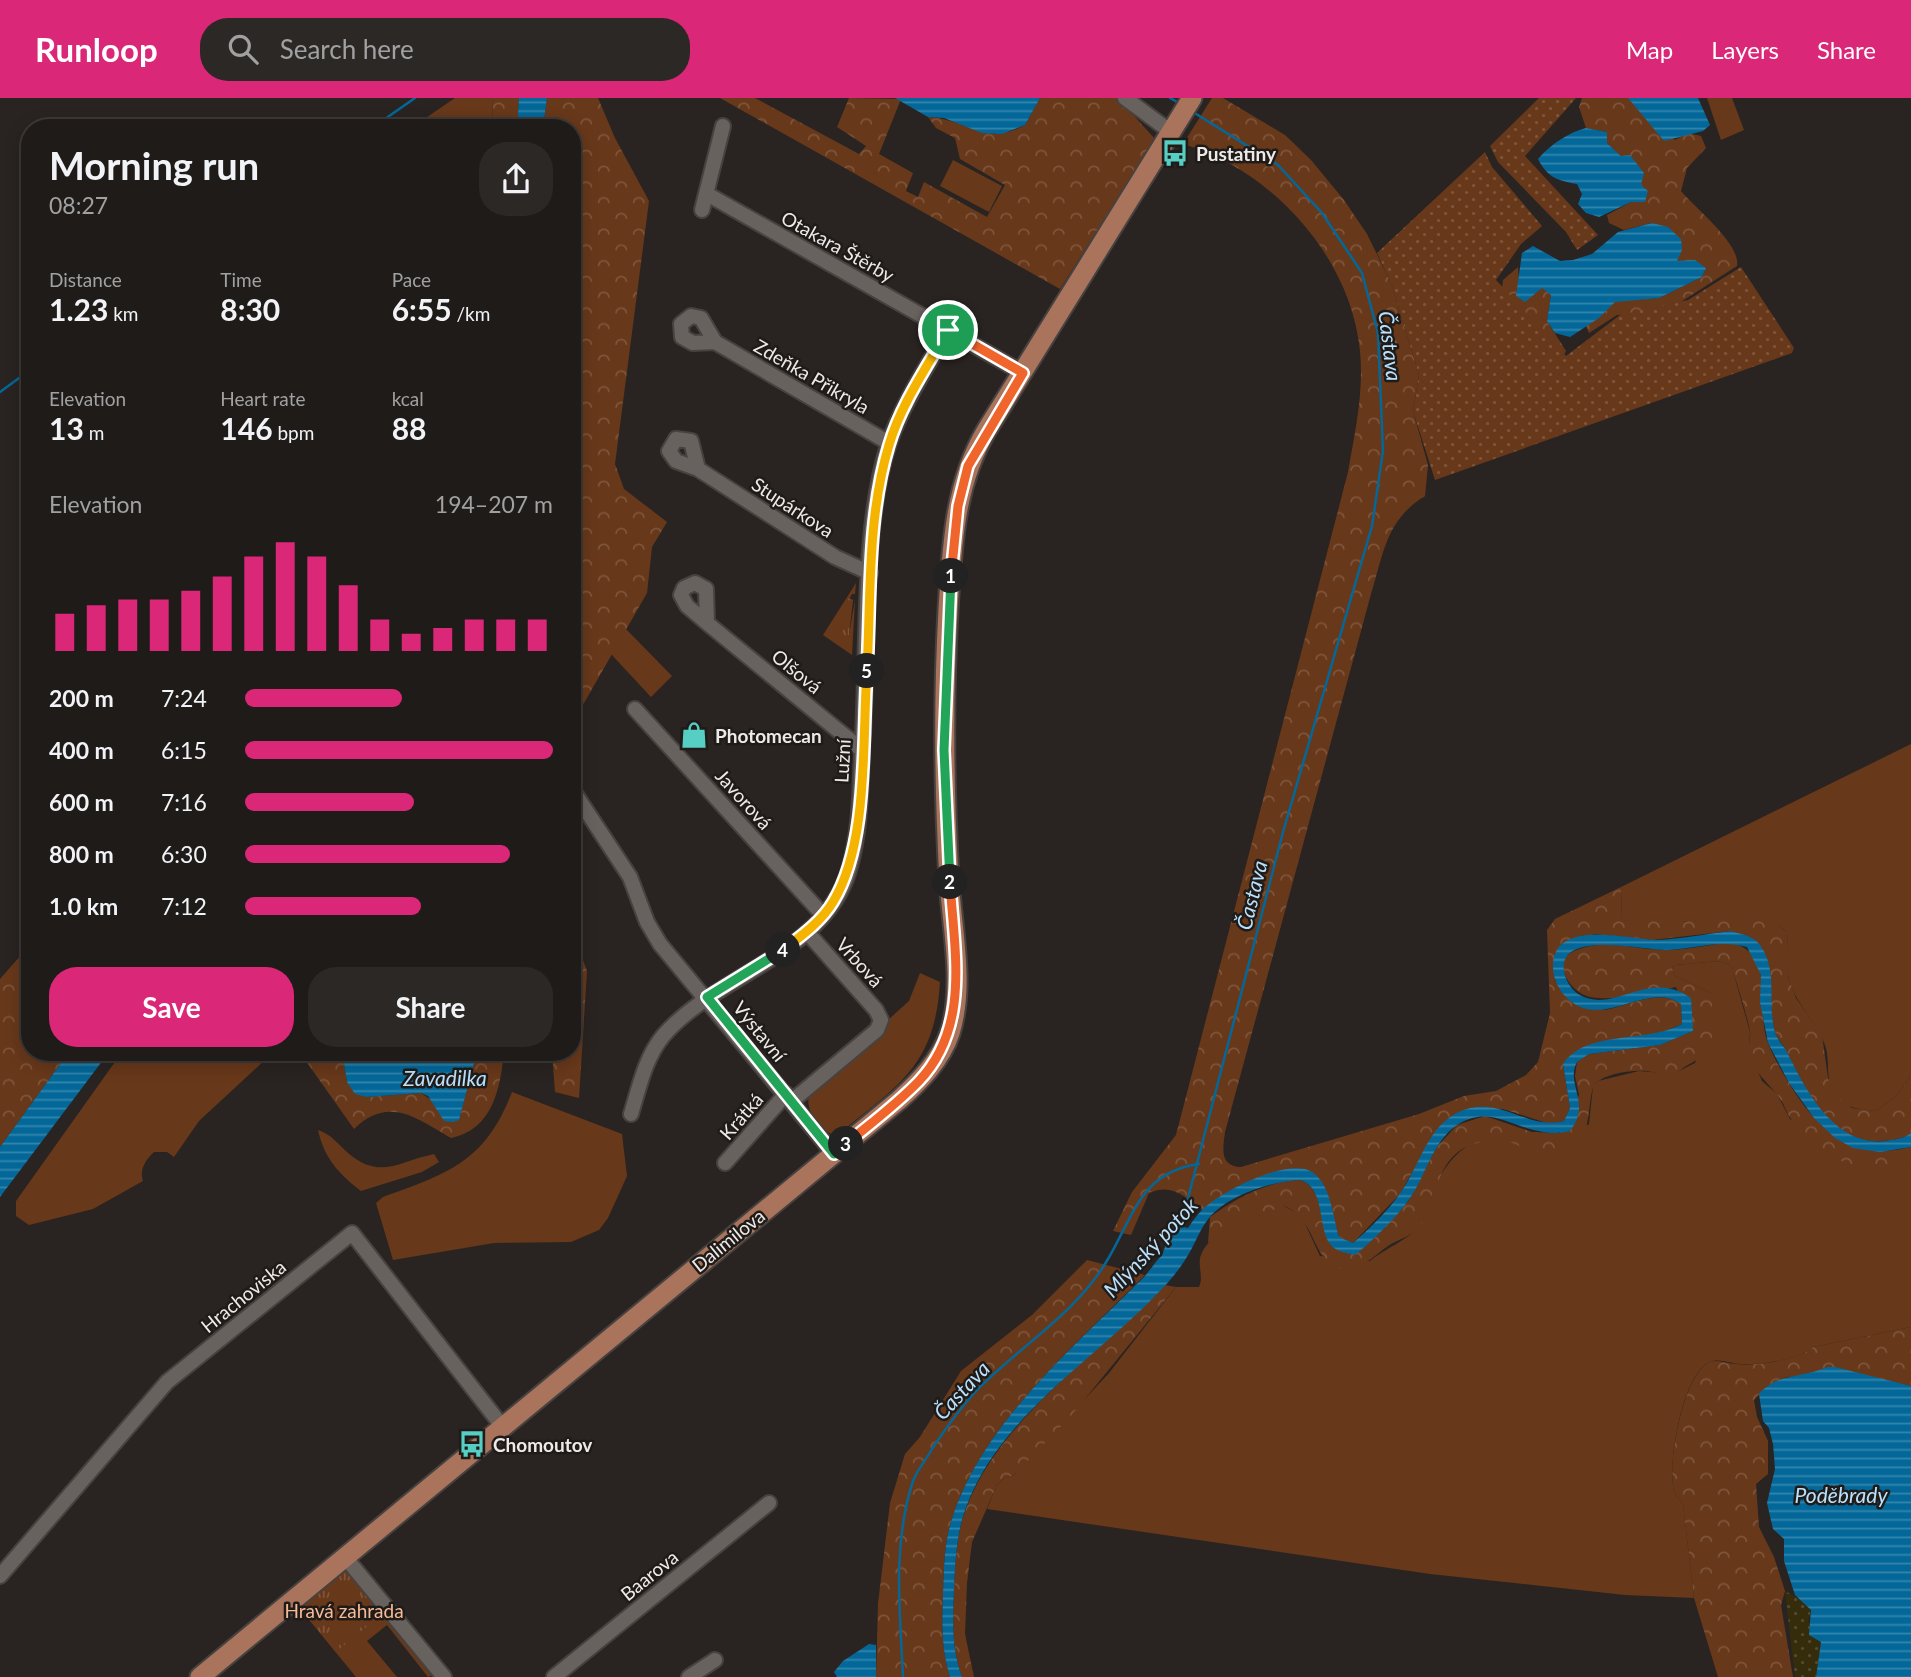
<!DOCTYPE html>
<meta charset="utf-8">
<style>
:root{--surface:#1f1b19;--page:#2c2826;--text:#f1f3f6;--muted:#a1a1a2;--line:#3c3938;--accent:#db2777}
body{margin:0;font-family:Lato,sans-serif;background:var(--page);color:var(--text);height:100vh;display:flex;flex-direction:column;font-size:26px;white-space:nowrap}
*{box-sizing:border-box;margin:0}
p{font-size:23px;color:var(--muted)}
.icon{flex:none;width:38px;height:38px;fill:none;stroke:currentColor;stroke-width:2;stroke-linecap:round;stroke-linejoin:round}
.map{position:relative;flex:1;overflow:hidden}
.details{position:absolute;left:21px;top:21px;width:560px;height:942px;display:flex;flex-direction:column;background:var(--surface);border-radius:28px;box-shadow:0 4px 18px #0003,0 0 0 2px var(--line)}
.details>*{flex:none}
.pin{position:absolute;display:grid;place-items:center;width:60px;height:60px;color:#fff;margin:-30px;border:4px solid #fff;border-radius:50%;box-shadow:0 2px 7px #0007}
.km{position:absolute;width:35px;height:35px;margin:-18px;border-radius:50%;background:#222;color:#fff;font-size:19px;line-height:35px;text-align:center}
.round{display:grid;place-items:center;flex:none;width:74px;height:74px;border-radius:28px;background:var(--page)}
.overview{display:flex;align-items:center;justify-content:space-between;height:119px;padding:0 28px}
h1{font-size:38px;font-weight:700;line-height:52px}
.stats{display:grid;grid-template-columns:repeat(3,1fr);gap:10px;height:119px;padding:7px 28px}
.stats div{display:grid;align-content:center}
.stats b{font-size:30px;font-weight:700}
.stats small{font-size:19px;font-weight:400}
.stats p{font-size:19px}
.chart{height:196px;padding:14px 28px}
.chart p{display:flex;justify-content:space-between}
.chart svg{width:100%;height:126px;margin-top:7px;stroke:var(--accent);stroke-width:6}
.primary-button{display:flex;gap:14px;margin-top:auto;padding:14px 28px}
.primary-button a{flex:1;height:80px;border-radius:28px;background:var(--accent);color:#fff;font-size:28px;font-weight:700;line-height:80px;text-align:center}
.primary-button a+a{background:var(--page);color:var(--text)}
ul{padding:0 28px;list-style:none;font-size:23px}
li{display:grid;grid-template-columns:112px 84px 1fr;align-items:center;height:52px}
li i{height:18px;border-radius:9px;background:var(--accent)}
header{display:flex;align-items:center;gap:42px;box-sizing:border-box;height:98px;padding:0 35px;background:var(--accent);color:#fff}
header strong{font-size:33px}
nav{display:flex;gap:38px;margin-inline-start:auto;font-size:24px}
.search{width:490px;height:63px;background:var(--page);display:flex;align-items:center;gap:18px;box-sizing:border-box;padding:0 24px;border-radius:28px;color:var(--muted);font-size:26px}
.map>svg:first-child{display:block}
</style>
<header>
<strong>Runloop</strong>
<div class="search"><svg class="icon" aria-label="search" viewBox="0 0 24 24"><circle cx="10" cy="10" r="6"/><path d="M15 15l6 6"/></svg>Search here</div>
<nav><a>Map</a><a>Layers</a><a>Share</a></nav>
</header>
<div class="map">
<svg width="1911" height="1579" viewBox="0 0 1911 1579">
<defs>
<pattern id="forest-crowns" width="20" height="18" patternUnits="userSpaceOnUse" patternTransform="scale(1.75)"><rect width="20" height="18" fill="#68381a"/><path d="M2 6a3 3 0 1 1 6 0M12 15a3 3 0 1 1 6 0" fill="none" stroke="#7e553b"/></pattern>
<pattern id="sand-dots" width="8" height="8" patternUnits="userSpaceOnUse" patternTransform="scale(1.75)"><rect width="8" height="8" fill="#352c0b"/><path d="M2 2h.1M6 6h.1" fill="none" stroke="#534b2f" stroke-width="1.8" stroke-linecap="round"/></pattern>
<pattern id="park-tufts" width="24" height="20" patternUnits="userSpaceOnUse" patternTransform="scale(1.75)"><rect width="24" height="20" fill="#68381a"/><path d="M3 7l-1-3M5 7V3M7 7l1-3M15 17l-1-3M17 17v-4M19 17l1-3" fill="none" stroke="#7e553b"/></pattern>
<pattern id="garden-dots" width="8" height="8" patternUnits="userSpaceOnUse" patternTransform="scale(1.75)"><rect width="8" height="8" fill="#68381a"/><path d="M2 2h.1M6 6h.1" fill="none" stroke="#7e553b" stroke-width="1.8" stroke-linecap="round"/></pattern>
<pattern id="water-rules" width="6" height="5" patternUnits="userSpaceOnUse" patternTransform="scale(1.75)"><rect width="6" height="5" fill="#036899"/><path d="M0 2.5h6" fill="none" stroke="#3485ac"/></pattern>
</defs>
<rect width="100%" height="100%" fill="#292421"/>
<g fill="#68381a">
<path d="M455,0h37l1,30h-82z"/>
<path d="M1707,0h25l12,32 -23,10z"/>
<path d="M953,62l49,26 -13,26 -49,-26z"/>
<path d="M856,485l-1,11h-3l-4,8 1,33 6,-35 -3,55 -29,-20z"/>
<path d="M626,531l46,47 -21,21 -40,-43z"/>
<path d="M1911,646v332l-15,20 -20,15c-14,-2 -31,-2 -40,-14 -12,-16 -5,-35 -11,-52 -9,-24 -29,-41 -36,-65 -4,-14 -1,-33 -2,-48 -33,-27 -66,-13 -105,-10 -20,2 -40,1 -60,-2l-1,-33z"/>
<path d="M1718,863l12,4 3,6 17,61 -1,19 13,30 15,13 13,25 76,50h26l19,-7v165l-98,20c-14,13 -53,18 -73,17 -8,0 -19,-5 -27,-3 -30,6 -46,104 -39,130 2,4 6,10 9,13l11,94 -69,-3 -195,-21 -443,-65 10,-24 6,-6 11,-4 95,-102 67,-86h23c5,-10 -2,-22 2,-32 7,-23 61,-46 83,-49l17,9 19,41 50,5c14,-12 40,-22 49,-35 7,-8 9,-20 12,-30 11,-30 35,-62 71,-58 12,1 25,11 35,15l52,-29 4,-38 5,-5 41,-10 34,3 22,-11 18,-60v-9l-38,-18 -3,-8 3,-3z"/>
<path d="M920,875l20,9c-5,83 -40,102 -99,150l-7,3c-14,-5 -29,-24 -25,-39l75,-63 4,-13 21,-19z"/>
<path d="M122,954h141l2,8 -66,61 -25,36 -7,-5h-13c-8,7 -15,18 -11,29l-50,28 -64,16 -13,-9v-15z"/>
<path d="M512,994l110,42 5,42 -19,42 -9,12 -28,12 -77,1 -101,17 -17,-57 7,-6c66,-24 102,-35 129,-105z"/>
<path d="M318,1032c14,5 19,13 30,23 32,27 49,9 86,1l5,8 -17,10 -61,19c-22,-17 -37,-33 -43,-61z"/>
<path d="M350,1473l86,103 -8,3 -41,-52 -20,16 30,36h-41l-54,-66z"/>
</g>
<g fill="url(#forest-crowns)">
<path d="M492,0h27l-2,30h-24z"/>
<path d="M547,0h51l17,40 34,63 -34,263 9,25 43,33 -15,25 -5,46 -63,110 -12,13v-588h-29z"/>
<path d="M720,0h35l104,56 7,-8 -29,-19 12,-29 52,1 -22,55 34,19 -7,18 12,6 6,-15 63,35 18,-32 -45,-26 -5,-21 -19,-10 -8,-11c40,2 56,30 97,8l15,-27h78l37,41 -95,150z"/>
<path d="M1212,0h11l62,37 26,25 33,40 23,34 24,49 28,92 -6,36 15,54 -3,31c-39,24 -41,56 -54,98l-146,538c-2,16 -6,34 16,35l178,-53 45,-18 32,-5 30,-16 12,-13 12,-49 -3,-83 8,-11 66,-32 1,33 61,2 71,-11 10,4 23,17 1,45 8,21 26,37 6,43 9,20 15,10 24,3 20,-15 15,-20v57l-3,3c-16,5 -36,8 -53,1 -34,-14 -54,-55 -69,-86 -3,-7 -9,-12 -11,-19 -8,-30 0,-52 -13,-84l-31,-17 -79,9 -57,-6 -31,9 -9,38 49,29c25,-4 55,-22 77,-6l1,20 -24,10 -45,6 -50,24 7,44 -6,13 -14,3 -47,-15 -34,-1 -59,68 -10,18 -47,49 -14,-6 -16,-52 -34,-16 -49,16 -38,25c-18,-14 -30,-27 -53,-17l-18,42 -18,-4 19,-39 44,-57 172,-663c7,-40 16,-79 12,-121 -9,-94 -88,-181 -177,-207z"/>
<path d="M1582,0h46l47,42 13,-7 13,3 5,12 -19,20 -6,23c14,17 60,53 56,75l-61,39 -25,9 -34,1 -28,18 -3,-7 29,-25 44,-3 43,-21 4,-9 -29,-7 -25,-38 -28,7 -15,-7 -2,-8 24,-13 10,-17 -20,-29 -14,-13v-11l-21,-4 -7,-21z"/>
<path d="M1518,169l1,16 23,4 9,8 -4,26 19,30 -4,7 -60,-69 1,-9z"/>
<path d="M572,833l15,40 -8,127 -24,-6 -3,-40h20z"/>
<path d="M1730,844c49,13 24,66 38,101 7,19 31,59 45,73 8,8 23,13 33,18 28,15 32,21 65,13v15c-43,25 -93,-9 -120,-43 -5,-7 -7,-16 -13,-23 -11,-15 -24,-23 -29,-43 -1,-7 2,-15 1,-22 -2,-11 -15,-57 -20,-66l-12,-4 -43,4 -3,3 3,8 38,18c1,32 8,55 -27,72 -4,2 -8,7 -13,8 -9,2 -18,-2 -26,-3 -14,-1 -40,2 -51,12 -11,9 1,70 -39,74 -35,2 -39,-28 -86,-12 -37,13 -32,56 -52,82 -8,10 -21,12 -31,19 -12,8 -21,19 -36,22 -41,7 -32,-49 -68,-62l-40,14 -36,23 2,-26c26,-19 57,-36 91,-37 26,11 17,53 37,70l32,-8 21,-22 18,-20 27,-52 21,-23 28,-9 47,16 28,1 19,-38 -4,-19 2,-14 12,-8 71,-9 33,-14 -17,-44c-26,5 -59,15 -86,10 -18,-3 -41,-35 -16,-46 32,-14 64,0 97,-1 19,-1 40,-5 59,-8z"/>
<path d="M30,847v107h39l-69,95v-168z"/>
<path d="M295,954h47l5,30 20,15 54,-4 38,26 18,-67h27c-4,37 -11,77 -53,86 -34,-20 -63,-43 -97,-9l-53,-75z"/>
<path d="M1087,1162l58,15c-69,70 -163,148 -193,244 -8,23 -8,50 -9,74 -1,29 -2,56 7,84h-74l2,-73 12,-101 15,-49 15,-17 41,-66 71,-56z"/>
<path d="M1165,1187l11,2 -105,129 -57,59 -11,4 -6,6 -25,57 -5,41 -2,51 9,43h-12c-11,-30 -9,-58 -8,-89 1,-21 2,-43 7,-63 26,-99 136,-169 204,-240z"/>
<path d="M1911,1229v59l-84,-19 -19,9 -21,1 -21,10 -12,13 3,17 11,24v33l-12,10 3,43 15,30 11,34 -4,14 12,72h-75l-24,-79 -11,-93c-2,-4 -7,-9 -9,-14 -7,-26 9,-118 36,-129 9,-3 17,2 26,2 19,2 63,-4 77,-17z"/>
</g>
<path fill="url(#sand-dots)" d="M1785,1493l18,10 8,9 -3,11 13,21 -5,35h-21z"/>
<g fill="url(#park-tufts)">
<path d="M849,500l4,2 -4,35 -14,2 -6,-6z"/>
<path d="M347,1472l36,43 -47,39 -34,-41v-4z"/>
</g>
<g fill="url(#garden-dots)">
<path d="M1539,0h37l-51,58 73,79 -21,15 -11,-18 -68,-70 -8,-16z"/>
<path d="M1485,54l7,15 50,59 -21,18 -25,36 70,76 54,-41 68,-15 53,-33 53,81 -2,5 -357,127 -22,-69 6,-36 -28,-92 -14,-30z"/>
</g>
<g fill="url(#water-rules)">
<path d="M519,0h28l-4,30h-26z"/>
<path d="M895,0h145l-15,27 -23,9 -20,-1 -38,-15 -16,-1z"/>
<path d="M1628,0h70l12,27 -7,6 -39,10z"/>
<path d="M1586,30l21,4v11l14,13 9,-1 14,18 -3,12 7,6 -3,11h-14l-32,15 -13,-4 -8,-9 4,-10 -5,-10c-19,-3 -30,-7 -39,-25 12,-14 31,-27 48,-31z"/>
<path d="M1652,125l16,4 13,12 1,11 -5,11 18,-1 11,8 -4,9 -43,21 -44,4 -16,16 -29,19 -15,-4 -8,-12 4,-26 -9,-7 -17,14 -9,-6 6,-43 11,-7 27,15 13,-1 19,-6 26,-22z"/>
<path d="M1731,833c13,4 24,5 31,17 16,26 5,56 13,84 2,7 7,12 11,18 19,39 48,97 100,91 9,-2 18,-2 25,-8v14l-31,5 -27,-4 -18,-10 -21,-20 -25,-35 -21,-40 -8,-41 1,-27 -14,-28c-27,-8 -52,2 -80,3 -21,1 -109,-21 -103,21 1,8 7,18 14,23 36,22 69,-27 113,4l2,33 -33,14 -71,9 -12,8c-12,22 15,41 -7,69 -40,10 -67,-22 -98,-13 -39,12 -43,55 -64,83 -15,20 -34,38 -53,54 -8,-2 -19,-3 -25,-11 -13,-18 -4,-54 -29,-64 -29,1 -73,15 -92,38 -10,12 -15,29 -24,42 -8,13 -19,25 -30,36 -68,70 -168,129 -194,228 -5,21 -6,43 -7,64 -1,31 -3,59 8,89h-12c-9,-28 -8,-55 -7,-84 1,-24 1,-51 9,-74 30,-96 124,-174 193,-243l18,-23 9,-29 16,4c4,-6 8,-12 13,-17 18,-19 87,-54 111,-39 19,12 21,46 27,65l14,6c17,-15 35,-32 48,-51 21,-30 28,-74 69,-84 34,-8 61,22 94,13l6,-13 -7,-44c24,-35 82,-20 119,-40l-1,-20c-33,-25 -81,29 -115,-7 -7,-7 -13,-19 -13,-29 -2,-51 77,-28 104,-28 24,-1 49,-6 74,-9z"/>
<path d="M69,954h40l-109,145v-50z"/>
<path d="M342,954h135l-18,68 -6,2 -9,-1 -16,-25 -7,-3 -54,4 -12,-3 -8,-12z"/>
<path d="M1827,1269h8l76,19v291h-95l5,-35 -12,-7 2,-25 -16,-15 -11,-34v-22l-11,-10 -6,-26 8,-34 -2,-25 -4,-16 -6,-7 -4,-27c18,-21 44,-16 68,-27z"/>
<path d="M869,1546l7,1v32h-39l-3,-5 9,-11z"/>
</g>
<g fill="none" stroke-linecap="round" stroke-linejoin="round">
<g stroke="#036899" stroke-width="2.5">
<path d="M1170,0l9,5"/>
<path d="M372,30l43,-30"/>
<path d="M0,294l30,-22"/>
<path d="M1180,1131l103,-397 89,-306 11,-75 -5,-118 -16,-60 -40,-60 -44,-48 -85,-53"/>
<path d="M903,1579c-3,-66 -11,-132 10,-196 4,-11 13,-21 19,-32 14,-21 28,-41 45,-59 44,-45 99,-76 131,-131 26,-44 33,-87 91,-95"/>
</g>
<defs>
<g id="minor">
<path d="M1125,0l46,34"/>
<path d="M707,96l316,179"/>
<path d="M702,112l21,-84"/>
<path d="M715,244l-14,-24 -10,-2 -10,8 1,13 11,6 22,-1 174,101"/>
<path d="M698,371l-7,-28 -15,-2 -7,12 7,10 22,8 137,88 35,16"/>
<path d="M707,525l-1,-34 -11,-6 -11,5 -3,7 6,11 20,17 155,127"/>
<path d="M635,611l188,206"/>
<path d="M572,691l58,88 17,45 13,22 174,210"/>
<path d="M792,1003l85,-71 4,-10 -5,-10 -69,-78"/>
<path d="M631,1016c8,-26 14,-56 32,-78 53,-62 161,-81 186,-166 13,-44 11,-92 14,-137 5,-86 -1,-210 26,-290 14,-40 38,-76 59,-113"/>
<path d="M725,1065l61,-69"/>
<path d="M345,1459l99,120"/>
<path d="M0,1478l167,-194 185,-149 150,193"/>
<path d="M554,1579l215,-174"/>
<path d="M689,1579l26,-17"/>
</g>
<path id="major" d="M200,1579l699,-577c20,-18 42,-40 51,-67 15,-47 2,-104 -1,-153 -5,-90 -6,-180 -1,-270 4,-63 6,-124 38,-179l206,-333"/>
</defs>
<use href="#minor" stroke="#474240" stroke-width="18"/>
<use href="#major" stroke="#474240" stroke-width="23"/>
<use href="#minor" stroke="#68625f" stroke-width="14"/>
<use href="#major" stroke="#a9745b" stroke-width="19"/>
</g>
<g fill="none" stroke-linecap="round" stroke-linejoin="round">
<defs>
<path id="split-1" d="M948,232l75,43 -55,93 -10,40 -7,70"/>
<path id="split-2" d="M950,784l-6,-132 7,-174"/>
<path id="split-3" d="M846,1046c24,-20 51,-40 73,-63 52,-55 35,-130 31,-199"/>
<path id="split-4" d="M783,852l-76,47 127,157 12,-10"/>
<path id="split-5" d="M783,852c18,-14 38,-28 50,-48 36,-59 29,-162 34,-231"/>
<path id="split-6" d="M867,573c4,-75 0,-153 22,-226 12,-41 38,-78 59,-115"/>
</defs>
<use href="#split-1" stroke="#fff" stroke-width="14"/>
<use href="#split-2" stroke="#fff" stroke-width="14"/>
<use href="#split-3" stroke="#fff" stroke-width="14"/>
<use href="#split-4" stroke="#fff" stroke-width="14"/>
<use href="#split-5" stroke="#fff" stroke-width="14"/>
<use href="#split-6" stroke="#fff" stroke-width="14"/>
<use href="#split-1" stroke="#f0652b" stroke-width="9"/>
<use href="#split-2" stroke="#22a559" stroke-width="9"/>
<use href="#split-3" stroke="#f0652b" stroke-width="9"/>
<use href="#split-4" stroke="#22a559" stroke-width="9"/>
<use href="#split-5" stroke="#f5b400" stroke-width="9"/>
<use href="#split-6" stroke="#f5b400" stroke-width="9"/>
</g>
<defs>
<symbol id="bus-bare" viewBox="-9 -9 18 18"><path d="M-5-6H5V4H4V6H2V4H-2V6H-4V4H-5ZM-3.5-4V0h7V-4ZM-3.5 1.2v1.5H-2V1.2ZM2 1.2v1.5H3.5V1.2Z" fill="#56cec3" stroke="#1f1b18" stroke-width="2.5" paint-order="stroke"/></symbol>
<symbol id="shop-bare" viewBox="-9 -9 18 18"><path d="M-5-2.5h2.3a2.7 3.5 0 0 1 5.4 0H5L5.5 6h-11ZM-1.5-2.5h3a1.5 2.3 0 0 0-3 0Z" fill="#56cec3" stroke="#1f1b18" stroke-width="2.5" paint-order="stroke"/></symbol>
</defs>
<g fill-rule="evenodd">
<use href="#bus-bare" x="1156" y="36" width="38" height="38"/>
<use href="#shop-bare" x="675" y="618" width="38" height="38"/>
<use href="#bus-bare" x="453" y="1327" width="38" height="38"/>
</g>
<g text-anchor="middle" dominant-baseline="central" stroke-width="5" stroke-linejoin="round" paint-order="stroke">
<g font-size="19" font-weight="bold" fill="#eeeae9" stroke="#1f1b18" text-anchor="start">
<text x="1196" y="55">Pustatiny</text>
<text x="715" y="637">Photomecan</text>
<text x="493" y="1346">Chomoutov</text>
</g>
<g font-size="19" fill="#eeeae9" stroke="#1f1b18">
<text transform="translate(838 148) rotate(29)">Otakara Štěrby</text>
<text transform="translate(812 278) rotate(30)">Zdeňka Přikryla</text>
<text transform="translate(793 409) rotate(33)">Stupárkova</text>
<text transform="translate(797 573) rotate(39)">Olšová</text>
<text transform="translate(842 663) rotate(-87)">Lužní</text>
<text transform="translate(744 701) rotate(48)">Javorová</text>
<text transform="translate(860 864) rotate(48)">Vrbová</text>
<text transform="translate(760 933) rotate(51)">Výstavní</text>
<text transform="translate(741 1018) rotate(-49)">Krátká</text>
<text transform="translate(728 1142) rotate(-39)">Dalimilova</text>
<text transform="translate(243 1198) rotate(-39)">Hrachoviska</text>
<text transform="translate(649 1477) rotate(-39)">Baarova</text>
</g>
<g font-size="19" fill="#f7ba98" stroke="#1f1b18">
<text x="344" y="1512">Hravá zahrada</text>
</g>
<g font-size="21" font-style="italic" fill="#bae1fd" stroke="#1f1b18">
<text transform="translate(1391 248) rotate(83)">Častava</text>
<text transform="translate(1251 797) rotate(-76)">Častava</text>
<text x="445" y="979">Zavadilka</text>
<text transform="translate(1150 1149) rotate(-47)">Mlýnský potok</text>
<text transform="translate(961 1292) rotate(-47)">Častava</text>
<text x="1841" y="1396">Poděbrady</text>
</g>
</g>
</svg>
<div class="pin" style="left:948px;top:232px;background:#1e9e55"><svg class="icon" aria-label="arrive" viewBox="0 0 24 24"><path d="M6 21V4h12l-3 4 3 4H6"/></svg></div>
<b class="km" style="left:951px;top:478px">1</b>
<b class="km" style="left:950px;top:784px">2</b>
<b class="km" style="left:846px;top:1046px">3</b>
<b class="km" style="left:783px;top:852px">4</b>
<b class="km" style="left:867px;top:573px">5</b>
<section class="details">
<div class="overview"><div><h1>Morning run</h1><p>08:27</p></div><a class="round"><svg class="icon" aria-label="share" viewBox="0 0 24 24"><path d="M12 15V3M7 8l5-5 5 5M5 13v7h14v-7"/></svg></a></div>
<div class="stats">
<div><p>Distance</p><b>1.23<small> km</small></b></div>
<div><p>Time</p><b>8:30</b></div>
<div><p>Pace</p><b>6:55<small> /km</small></b></div>
</div>
<div class="stats">
<div><p>Elevation</p><b>13<small> m</small></b></div>
<div><p>Heart rate</p><b>146<small> bpm</small></b></div>
<div><p>kcal</p><b>88</b></div>
</div>
<div class="chart"><p><span>Elevation</span>194–207 m</p>
<svg viewBox="0 0 160 44" preserveAspectRatio="none"><path d="M5 44V31M15 44V28M25 44V26M35 44V26M45 44V23M55 44V18M65 44V11M75 44V6M85 44V11M95 44V21M105 44V33M115 44V38M125 44V36M135 44V33M145 44V33M155 44V33"/></svg>
</div>
<ul>
<li><b>200 m</b>7:24<i style="width:51%"></i></li>
<li><b>400 m</b>6:15<i style="width:100%"></i></li>
<li><b>600 m</b>7:16<i style="width:55%"></i></li>
<li><b>800 m</b>6:30<i style="width:86%"></i></li>
<li><b>1.0 km</b>7:12<i style="width:57%"></i></li>
</ul>
<div class="primary-button"><a>Save</a><a>Share</a></div>
</section>
</div>
